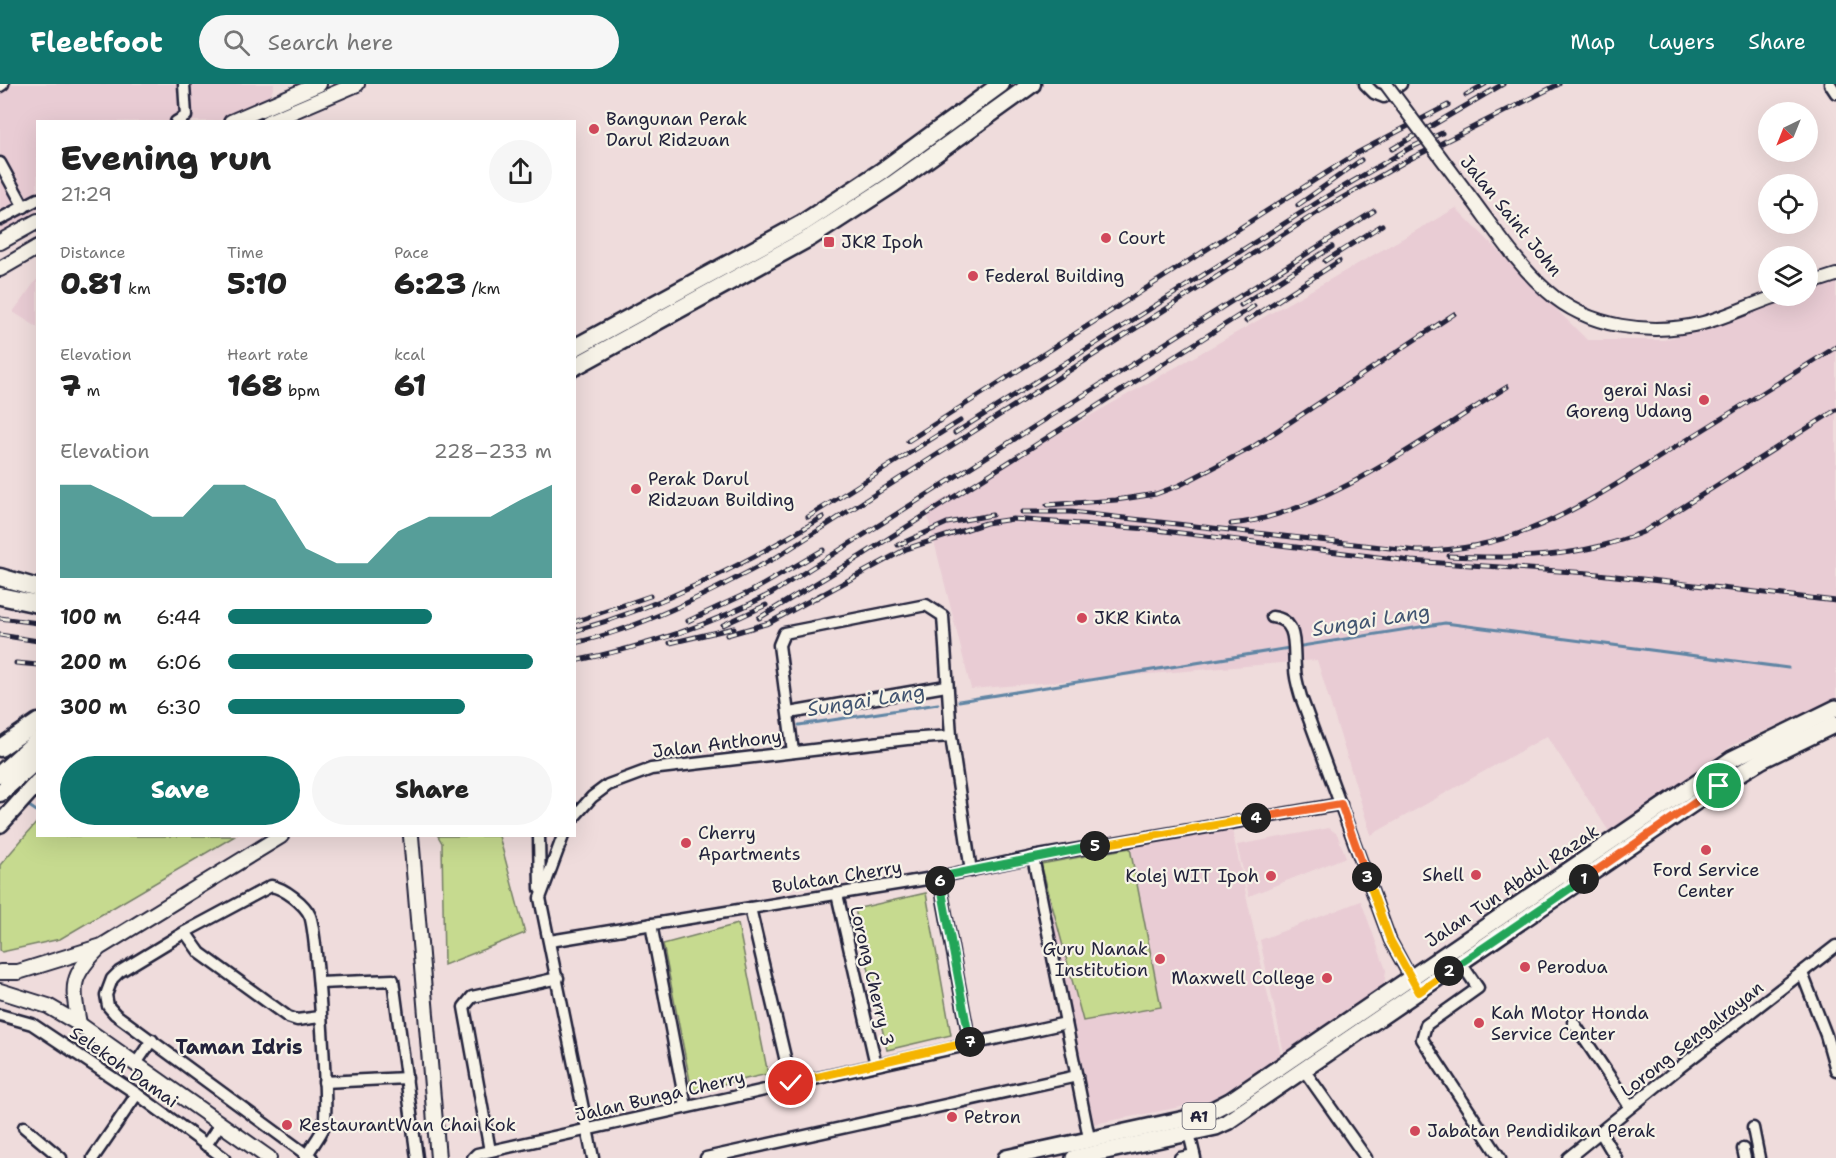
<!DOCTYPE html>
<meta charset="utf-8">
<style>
:root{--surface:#fff;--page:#f6f6f6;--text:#222;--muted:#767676;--accent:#0f766e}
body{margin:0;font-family:"Shantell Sans",sans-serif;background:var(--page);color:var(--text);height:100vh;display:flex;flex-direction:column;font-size:22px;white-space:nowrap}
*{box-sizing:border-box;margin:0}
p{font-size:20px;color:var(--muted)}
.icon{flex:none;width:33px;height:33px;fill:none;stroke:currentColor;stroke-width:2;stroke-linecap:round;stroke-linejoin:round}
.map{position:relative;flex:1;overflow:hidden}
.sheet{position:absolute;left:36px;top:36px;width:540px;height:717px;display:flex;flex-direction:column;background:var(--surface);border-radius:0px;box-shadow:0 6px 24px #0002}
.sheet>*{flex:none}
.needle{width:39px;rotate:223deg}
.tools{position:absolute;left:1758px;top:18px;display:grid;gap:12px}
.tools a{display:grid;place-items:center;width:60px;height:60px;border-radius:50%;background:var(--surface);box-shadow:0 6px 24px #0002;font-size:30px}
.pin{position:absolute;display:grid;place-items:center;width:51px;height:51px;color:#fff;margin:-26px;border:3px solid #fff;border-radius:50%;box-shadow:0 2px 6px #0007}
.km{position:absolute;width:30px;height:30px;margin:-15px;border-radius:50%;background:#222;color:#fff;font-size:16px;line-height:30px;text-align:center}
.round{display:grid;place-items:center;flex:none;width:63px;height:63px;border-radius:32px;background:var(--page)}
.head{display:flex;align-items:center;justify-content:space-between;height:102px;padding:0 24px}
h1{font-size:33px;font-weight:800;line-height:45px}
.metrics{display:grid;grid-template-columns:repeat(3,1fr);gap:9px;height:102px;padding:6px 24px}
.metrics div{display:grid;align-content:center}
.metrics b{font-size:30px;font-weight:800}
.metrics small{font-size:16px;font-weight:400}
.metrics p{font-size:16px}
.chart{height:168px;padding:12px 24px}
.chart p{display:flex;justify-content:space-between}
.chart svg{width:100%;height:108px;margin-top:6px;fill:var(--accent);opacity:.7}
.button{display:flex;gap:12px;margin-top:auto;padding:12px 24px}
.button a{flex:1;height:69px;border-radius:36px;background:var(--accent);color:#fff;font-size:24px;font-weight:800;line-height:69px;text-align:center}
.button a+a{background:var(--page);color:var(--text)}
ul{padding:0 24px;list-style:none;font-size:20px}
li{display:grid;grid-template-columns:96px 72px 1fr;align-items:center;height:45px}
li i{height:15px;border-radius:8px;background:var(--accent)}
header{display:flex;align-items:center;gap:36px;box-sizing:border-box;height:84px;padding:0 30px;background:var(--accent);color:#fff}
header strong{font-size:28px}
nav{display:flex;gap:33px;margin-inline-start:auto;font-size:21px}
.search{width:420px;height:54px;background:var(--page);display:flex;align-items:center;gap:15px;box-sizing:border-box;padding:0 21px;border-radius:33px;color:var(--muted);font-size:22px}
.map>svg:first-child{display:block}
</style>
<header>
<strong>Fleetfoot</strong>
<div class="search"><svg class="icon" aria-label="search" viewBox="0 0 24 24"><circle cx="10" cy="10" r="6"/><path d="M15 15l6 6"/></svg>Search here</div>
<nav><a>Map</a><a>Layers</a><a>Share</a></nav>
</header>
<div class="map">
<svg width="1836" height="1074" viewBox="0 0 1836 1074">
<rect width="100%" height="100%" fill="#efdcdc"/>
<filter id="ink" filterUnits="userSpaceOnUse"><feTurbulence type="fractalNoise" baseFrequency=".0167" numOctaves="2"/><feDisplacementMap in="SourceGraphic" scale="12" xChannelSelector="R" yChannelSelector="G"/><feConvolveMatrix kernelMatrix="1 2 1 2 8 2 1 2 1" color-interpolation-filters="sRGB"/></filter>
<g filter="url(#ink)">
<g fill="#e9ccd4">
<path d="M0,0h274v1l-3,10 -52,26 -181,1 -1,94 -37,19z"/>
<path d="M1456,124l131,132h77l134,-44h10v-4l28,-9v416l-103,46 -123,88 -63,-97 -176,99 -54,-175 -346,29 -45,-180z"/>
<path d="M37,195v48l-24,-15z"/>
<path d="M1329,744l8,6 9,23 -97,39 -12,-51z"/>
<path d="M1232,746l49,225 -70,46 -117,23 -53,-260z"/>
<path d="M1361,817l25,69 -2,17 -100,66 -24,-113z"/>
</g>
<g fill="#c6da8f" stroke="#747e65" stroke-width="1.5">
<path d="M37,738l1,14h197l-175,103 -58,13 -2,-2v-85z"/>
<path d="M438,752h61l26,97 -81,32 -2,-122z"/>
<path d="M1130,764l31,159 -78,14 -42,-157z"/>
<path d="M926,809l25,142 -64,15 -32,-141z"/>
<path d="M738,840l30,150 -76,17 -29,-147z"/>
</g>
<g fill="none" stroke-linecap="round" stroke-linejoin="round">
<g stroke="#6085a4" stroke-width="3">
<path d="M959,617l486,-78 343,45"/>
<path d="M799,641l139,-21"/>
<path d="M26,720l12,8"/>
</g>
<defs>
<g id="minor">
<path d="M1365,0l9,9 10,4 17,-13"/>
<path d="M1830,0l6,9"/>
<path d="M0,2l3,-2"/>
<path d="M176,38l10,-6 -2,-32"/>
<path d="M0,79l24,44"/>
<path d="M0,135l38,-20"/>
<path d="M1272,533c27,3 21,30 23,51 0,10 3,19 6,29l89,243 24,44"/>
<path d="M789,629l157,-27"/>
<path d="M793,668l-14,-107 5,-12 142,-28 17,11 8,120 20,135"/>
<path d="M574,733l18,-20 16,-12 43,-16 256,-30 44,-3"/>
<path d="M539,752l1,53"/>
<path d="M563,752l-23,62 53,260"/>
<path d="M1033,773l56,281"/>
<path d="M939,793l31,167"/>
<path d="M837,810l39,171"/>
<path d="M750,824l41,175"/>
<path d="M651,840l35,183"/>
<path d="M185,848l15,21 88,64 9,3 23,-3"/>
<path d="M550,857l389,-64 94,-20 308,-53"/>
<path d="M1461,879l17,25 -52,37 -4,14 78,119"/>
<path d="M1802,889l24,62 10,35"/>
<path d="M319,899l74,-3 24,178"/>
<path d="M0,931l32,9 105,70 87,64"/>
<path d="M1573,938l57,85"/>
<path d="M137,978l15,-22"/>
<path d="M1304,986l62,88"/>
<path d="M324,998l83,-4"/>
<path d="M24,1043l37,31"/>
<path d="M1753,1044l6,30"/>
<path d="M1189,1049l6,25"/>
<path d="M1601,1049l15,25"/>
<path d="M206,1061l15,-22"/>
<path d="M1743,1065l2,9"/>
<path d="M490,1067l-26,-144 8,-10 86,-19"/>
<path d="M93,1074l44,-64"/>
<path d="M305,1074l2,-3c5,-9 13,-19 17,-28 5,-16 -7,-194 -14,-211 -5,-12 -26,-28 -39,-30l-86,46 -66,40 -7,7 -6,16 2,11 7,8 192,141 5,3"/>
<path d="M473,1074l4,-4 589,-131"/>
<path d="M706,1074l371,-82"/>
<path d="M1180,1074l14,-3"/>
<path d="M1568,1074l112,-91 156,-121"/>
</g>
<g id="tertiary">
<path d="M1474,118c23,31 44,63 73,89 41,37 104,45 156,32 26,-7 49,-19 74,-27"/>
<path d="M1808,200l28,-9"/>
</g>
<g id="secondary">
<path d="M231,38l88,-38"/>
<path d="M268,38l89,-38"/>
<path d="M0,158l38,-21"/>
<path d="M0,185l38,-22"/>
<path d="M411,752l27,322"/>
<path d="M0,888h18l84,-26 179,-110"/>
<path d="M0,907l48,15 31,18 190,134"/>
<path d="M79,940c-7,-39 -9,-47 20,-76"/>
</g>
<g id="primary">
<path d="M1006,1074l197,-43 27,-14 502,-342 104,-51"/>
<path d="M1074,1074l142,-31 11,-5 492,-336 43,-26 74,-36"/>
</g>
<g id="trunk">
<path d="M574,264l229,-125 79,-52 119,-87"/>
<path d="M574,283l237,-130 82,-53 139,-100"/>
<path d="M0,493l38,11"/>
<path d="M0,512l38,8"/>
<path d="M0,664l38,-26"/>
<path d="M0,690l38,-34"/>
<path d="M0,709l38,-34"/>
<path d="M0,740l38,-42"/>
</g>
</defs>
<use href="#minor" stroke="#22223b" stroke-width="15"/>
<use href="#tertiary" stroke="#22223b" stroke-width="16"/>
<use href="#secondary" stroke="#22223b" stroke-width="18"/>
<use href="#primary" stroke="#22223b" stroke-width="20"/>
<use href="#trunk" stroke="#22223b" stroke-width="21"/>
<use href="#minor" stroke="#f7f3e8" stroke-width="10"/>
<use href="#tertiary" stroke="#f7f3e8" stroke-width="12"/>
<use href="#secondary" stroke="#f7f3e8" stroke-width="14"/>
<use href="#primary" stroke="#f7f3e8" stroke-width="15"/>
<use href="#trunk" stroke="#f7f3e8" stroke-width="16"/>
<defs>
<g id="rail">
<path d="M1466,11l19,-11"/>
<path d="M1392,65l111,-65"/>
<path d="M1298,121l63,-45"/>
<path d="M1325,177l57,-36"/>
<path d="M1241,221l91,-58"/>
<path d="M1246,237l93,-60"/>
<path d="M955,349l366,-233 87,-51 34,-16"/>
<path d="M908,357l449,-288 91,-48"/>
<path d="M1047,421l69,-5 40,-6 24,-9 71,-37 203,-134"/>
<path d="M1022,428h49l346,39c103,1 174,-51 257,-103 54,-34 108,-67 162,-101"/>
<path d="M808,433l152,-96"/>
<path d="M1231,440c93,-9 197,-88 276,-137"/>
<path d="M898,461l49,-22 45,-8"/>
<path d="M1449,472c67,3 132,2 194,-24l193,-122"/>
<path d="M816,514l90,-49 80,-26 27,-4 135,10 263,32 178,12 247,28"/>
<path d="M0,534l38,5"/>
<path d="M759,534l102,-62 393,-250"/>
<path d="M688,537l64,-30 71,-41"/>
<path d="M574,538l76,-26"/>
<path d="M723,541l43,-20"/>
<path d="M574,547c89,-25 171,-67 249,-114"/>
<path d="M0,551l38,6"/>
<path d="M727,551l42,-12 53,-29"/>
<path d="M574,559c70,-15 138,-52 201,-85l548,-349 83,-48 153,-77"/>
<path d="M670,559l64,-15"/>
<path d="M574,577c70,-14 135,-35 198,-68l602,-382"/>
<path d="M16,579l22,2"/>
</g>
</defs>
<use href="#rail" stroke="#22223b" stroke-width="5"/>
<use href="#rail" stroke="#f7f3e8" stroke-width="3" stroke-dasharray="9" stroke-linecap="butt"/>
<defs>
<path id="tertiary-bridge" d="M1386,0l88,118"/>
</defs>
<use href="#tertiary-bridge" stroke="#22223b" stroke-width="16" stroke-linecap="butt"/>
<use href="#tertiary-bridge" stroke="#f7f3e8" stroke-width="12"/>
</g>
</g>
<g fill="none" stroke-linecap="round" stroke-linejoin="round" filter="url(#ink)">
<defs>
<path id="split-1" d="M1584,795l135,-93"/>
<path id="split-2" d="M1449,887l135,-92"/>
<path id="split-3" d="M1367,793l23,63 29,52 30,-21"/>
<path id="split-4" d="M1256,734l85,-14 26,73"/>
<path id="split-5" d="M1095,762l161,-28"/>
<path id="split-6" d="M940,797l-1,-4 156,-31"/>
<path id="split-7" d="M940,797l30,161"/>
<path id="split-8" d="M791,999l179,-41"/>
</defs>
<use href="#split-1" stroke="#fff" stroke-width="12"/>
<use href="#split-2" stroke="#fff" stroke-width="12"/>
<use href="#split-3" stroke="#fff" stroke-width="12"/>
<use href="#split-4" stroke="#fff" stroke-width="12"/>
<use href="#split-5" stroke="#fff" stroke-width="12"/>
<use href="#split-6" stroke="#fff" stroke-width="12"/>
<use href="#split-7" stroke="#fff" stroke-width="12"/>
<use href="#split-8" stroke="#fff" stroke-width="12"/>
<use href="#split-1" stroke="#f0652b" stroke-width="8"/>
<use href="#split-2" stroke="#22a559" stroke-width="8"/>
<use href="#split-3" stroke="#f5b400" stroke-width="8"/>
<use href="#split-4" stroke="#f0652b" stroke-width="8"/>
<use href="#split-5" stroke="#f5b400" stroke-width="8"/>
<use href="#split-6" stroke="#22a559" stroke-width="8"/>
<use href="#split-7" stroke="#22a559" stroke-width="8"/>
<use href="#split-8" stroke="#f5b400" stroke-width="8"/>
</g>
<g fill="#d1495b" stroke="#f7f3e8" stroke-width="2">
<circle cx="594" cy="45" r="6"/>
<circle cx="1106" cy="154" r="6"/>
<rect x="823" y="152" width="12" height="12" rx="3"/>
<circle cx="973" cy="192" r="6"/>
<circle cx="1704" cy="316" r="6"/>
<circle cx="636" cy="405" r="6"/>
<circle cx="1082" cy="534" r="6"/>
<circle cx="686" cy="759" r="6"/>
<circle cx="1706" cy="766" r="6"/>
<circle cx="1476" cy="791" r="6"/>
<circle cx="1271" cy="792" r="6"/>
<circle cx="1160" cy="875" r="6"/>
<circle cx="1525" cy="883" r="6"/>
<circle cx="1327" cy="894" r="6"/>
<circle cx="1479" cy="939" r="6"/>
<circle cx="952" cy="1033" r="6"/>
<circle cx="287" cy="1041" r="6"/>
<circle cx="1415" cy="1047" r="6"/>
</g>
<g text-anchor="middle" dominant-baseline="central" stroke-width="4.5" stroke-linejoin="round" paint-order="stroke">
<rect fill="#f7f3e8" stroke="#62616f" stroke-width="1.5" x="1182.5" y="1019" width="33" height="26" rx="4.5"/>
<g font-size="16" font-weight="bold" fill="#22223b">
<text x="1199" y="1032">A1</text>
</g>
<g font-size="18" fill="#22223b" stroke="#f7f3e8" text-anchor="start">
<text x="606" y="35">Bangunan Perak<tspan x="606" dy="21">Darul Ridzuan</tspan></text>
<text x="1118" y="154">Court</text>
<text x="841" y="158">JKR Ipoh</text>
<text x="985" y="192">Federal Building</text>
<text x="1692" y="306" text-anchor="end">gerai Nasi<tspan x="1692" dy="21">Goreng Udang</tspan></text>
<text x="648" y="395">Perak Darul<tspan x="648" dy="21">Ridzuan Building</tspan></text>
<text x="1094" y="534">JKR Kinta</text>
<text x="698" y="749">Cherry<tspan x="698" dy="21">Apartments</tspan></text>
<text x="1706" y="786" text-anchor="middle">Ford Service<tspan x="1706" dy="21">Center</tspan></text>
<text x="1464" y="791" text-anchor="end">Shell</text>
<text x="1259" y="792" text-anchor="end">Kolej WIT Ipoh</text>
<text x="1148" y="865" text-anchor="end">Guru Nanak<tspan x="1148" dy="21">Institution</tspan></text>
<text x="1537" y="883">Perodua</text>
<text x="1315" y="894" text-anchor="end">Maxwell College</text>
<text x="1491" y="929">Kah Motor Honda<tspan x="1491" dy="21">Service Center</tspan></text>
<text x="964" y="1033">Petron</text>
<text x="299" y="1041">RestaurantWan Chai Kok</text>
<text x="1427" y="1047">Jabatan Pendidikan Perak</text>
</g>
<g font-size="18" fill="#22223b" stroke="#f7f3e8">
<text transform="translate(1511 132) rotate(51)">Jalan Saint John</text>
<text transform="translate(717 660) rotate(-7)">Jalan Anthony</text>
<text transform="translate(837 793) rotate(-9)">Bulatan Cherry</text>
<text transform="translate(1512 802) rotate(-34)">Jalan Tun Abdul Razak</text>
<text transform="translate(872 892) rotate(77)">Lorong Cherry 3</text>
<text transform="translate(1692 955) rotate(-38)">Lorong Sengalrayan</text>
<text transform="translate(124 983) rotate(35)">Selekoh Damai</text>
<text transform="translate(660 1012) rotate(-13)">Jalan Bunga Cherry</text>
</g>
<g font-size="20" font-style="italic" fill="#415470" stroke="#f7f3e8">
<text transform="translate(1371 536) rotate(-9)">Sungai Lang</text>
<text transform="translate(866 616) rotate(-9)">Sungai Lang</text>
</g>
<g font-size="20" font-weight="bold" fill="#22223b" stroke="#f7f3e8">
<text x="239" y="963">Taman Idris</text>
</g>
</g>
</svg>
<div class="tools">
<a><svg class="needle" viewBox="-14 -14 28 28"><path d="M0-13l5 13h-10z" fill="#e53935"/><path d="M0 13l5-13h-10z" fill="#767676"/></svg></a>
<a><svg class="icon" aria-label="locate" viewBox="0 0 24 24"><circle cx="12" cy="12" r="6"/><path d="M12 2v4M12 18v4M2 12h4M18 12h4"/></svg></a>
<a><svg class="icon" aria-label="layers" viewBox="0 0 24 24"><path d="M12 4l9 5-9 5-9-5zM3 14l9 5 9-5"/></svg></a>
</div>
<div class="pin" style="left:1719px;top:702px;background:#1e9e55"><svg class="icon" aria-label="arrive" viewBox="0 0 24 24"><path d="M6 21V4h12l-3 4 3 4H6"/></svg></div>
<div class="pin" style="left:791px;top:999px;background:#d93025"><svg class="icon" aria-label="check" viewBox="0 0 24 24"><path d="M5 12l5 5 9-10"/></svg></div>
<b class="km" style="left:1584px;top:795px">1</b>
<b class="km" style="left:1449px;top:887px">2</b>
<b class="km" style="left:1367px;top:793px">3</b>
<b class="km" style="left:1256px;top:734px">4</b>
<b class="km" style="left:1095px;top:762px">5</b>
<b class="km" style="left:940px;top:797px">6</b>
<b class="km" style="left:970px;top:958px">7</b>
<section class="sheet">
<div class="head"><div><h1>Evening run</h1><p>21:29</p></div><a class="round"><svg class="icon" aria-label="share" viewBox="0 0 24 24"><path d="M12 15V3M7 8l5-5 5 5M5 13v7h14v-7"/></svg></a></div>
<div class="metrics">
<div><p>Distance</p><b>0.81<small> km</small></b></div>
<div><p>Time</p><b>5:10</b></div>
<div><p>Pace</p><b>6:23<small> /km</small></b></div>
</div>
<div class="metrics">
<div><p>Elevation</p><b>7<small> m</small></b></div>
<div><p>Heart rate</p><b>168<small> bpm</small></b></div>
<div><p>kcal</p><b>61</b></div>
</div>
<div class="chart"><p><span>Elevation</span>228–233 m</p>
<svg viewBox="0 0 160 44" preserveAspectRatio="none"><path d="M0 44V6L10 6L20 12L30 19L40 19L50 6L60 6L70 12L80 32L90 38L100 38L110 25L120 19L130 19L140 19L150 12L160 6V44z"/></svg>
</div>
<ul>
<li><b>100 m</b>6:44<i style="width:63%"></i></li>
<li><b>200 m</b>6:06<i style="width:94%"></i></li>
<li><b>300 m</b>6:30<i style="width:73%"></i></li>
</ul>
<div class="button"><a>Save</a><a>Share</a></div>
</section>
</div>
